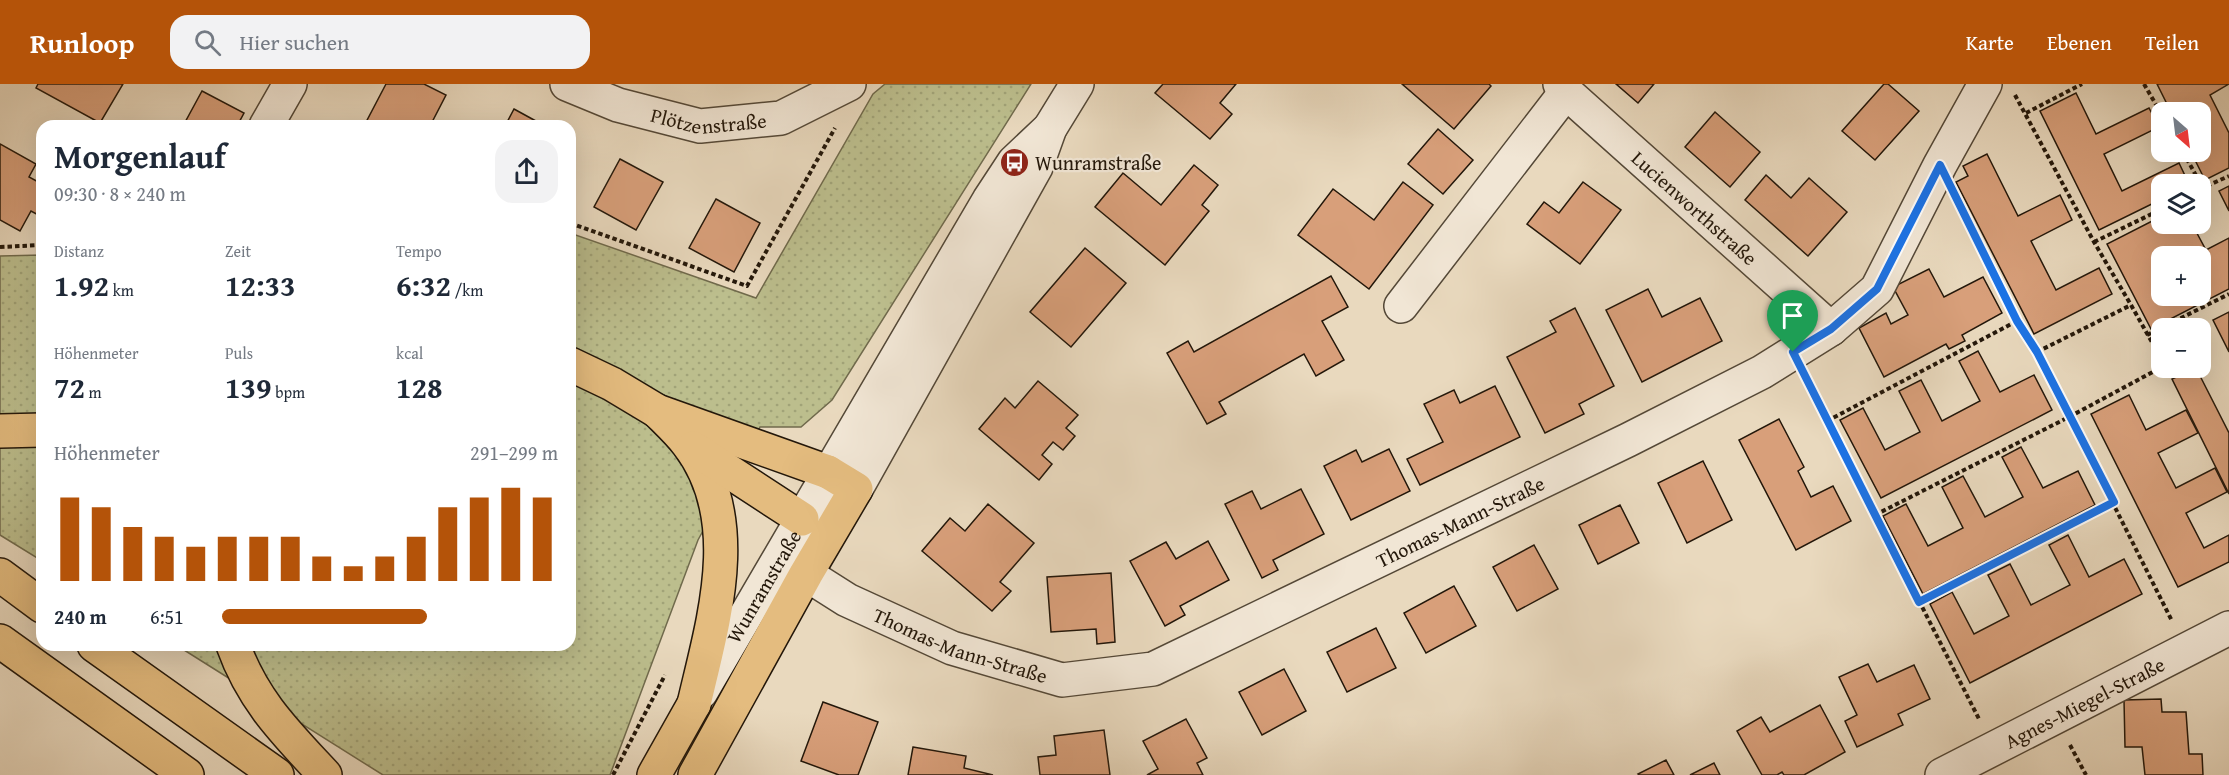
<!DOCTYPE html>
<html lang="de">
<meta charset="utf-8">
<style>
:root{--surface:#fff;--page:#f2f2f3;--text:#1f2937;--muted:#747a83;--accent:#b45309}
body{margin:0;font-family:"Gentium Book Plus",serif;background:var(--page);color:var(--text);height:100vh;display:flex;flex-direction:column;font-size:22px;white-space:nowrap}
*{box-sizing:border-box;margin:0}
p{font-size:20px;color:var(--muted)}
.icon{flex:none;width:33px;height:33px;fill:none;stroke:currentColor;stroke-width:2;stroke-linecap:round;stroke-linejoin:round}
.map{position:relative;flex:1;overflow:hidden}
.side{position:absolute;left:36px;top:36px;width:540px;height:531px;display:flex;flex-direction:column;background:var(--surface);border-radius:18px;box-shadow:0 6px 24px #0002}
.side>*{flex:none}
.needle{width:39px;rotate:152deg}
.fabs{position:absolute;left:2151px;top:18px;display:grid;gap:12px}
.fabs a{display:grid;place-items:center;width:60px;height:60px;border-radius:12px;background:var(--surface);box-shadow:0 6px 24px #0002;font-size:30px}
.pin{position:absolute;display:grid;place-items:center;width:51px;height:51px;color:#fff;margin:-62px -26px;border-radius:50% 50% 50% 0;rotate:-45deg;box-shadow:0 0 6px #0007}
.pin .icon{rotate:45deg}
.round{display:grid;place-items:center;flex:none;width:63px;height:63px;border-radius:18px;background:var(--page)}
.summary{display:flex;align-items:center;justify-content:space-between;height:102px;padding:0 18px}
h1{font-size:33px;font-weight:600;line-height:45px}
.figures{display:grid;grid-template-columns:repeat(3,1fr);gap:9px;height:102px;padding:6px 18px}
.figures div{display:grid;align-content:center}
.figures b{font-size:30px;font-weight:600}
.figures small{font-size:16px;font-weight:400}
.figures p{font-size:16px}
.chart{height:168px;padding:12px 18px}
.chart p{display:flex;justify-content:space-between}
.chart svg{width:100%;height:108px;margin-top:6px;stroke:var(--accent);stroke-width:6}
ul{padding:0 18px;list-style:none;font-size:20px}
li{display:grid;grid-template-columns:96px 72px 1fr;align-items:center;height:45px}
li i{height:15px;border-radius:8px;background:var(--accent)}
header{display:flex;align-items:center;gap:36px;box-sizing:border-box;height:84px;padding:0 30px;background:var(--accent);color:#fff}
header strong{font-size:28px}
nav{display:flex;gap:33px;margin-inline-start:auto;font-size:21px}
.search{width:420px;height:54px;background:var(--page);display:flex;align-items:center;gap:15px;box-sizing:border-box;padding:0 21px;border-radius:18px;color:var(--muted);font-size:22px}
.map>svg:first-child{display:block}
</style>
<header>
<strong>Runloop</strong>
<div class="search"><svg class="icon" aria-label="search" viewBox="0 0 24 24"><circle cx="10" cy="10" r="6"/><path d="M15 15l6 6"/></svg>Hier suchen</div>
<nav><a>Karte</a><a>Ebenen</a><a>Teilen</a></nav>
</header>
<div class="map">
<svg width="2229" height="691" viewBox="0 0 2229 691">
<defs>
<pattern id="grass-dots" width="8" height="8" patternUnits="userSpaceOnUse" patternTransform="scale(1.5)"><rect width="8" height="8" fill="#bcbe8d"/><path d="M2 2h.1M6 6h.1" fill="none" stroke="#a1a378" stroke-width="1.8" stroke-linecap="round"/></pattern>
</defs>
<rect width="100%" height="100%" fill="#e9d9be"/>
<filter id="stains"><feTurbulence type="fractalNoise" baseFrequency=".00333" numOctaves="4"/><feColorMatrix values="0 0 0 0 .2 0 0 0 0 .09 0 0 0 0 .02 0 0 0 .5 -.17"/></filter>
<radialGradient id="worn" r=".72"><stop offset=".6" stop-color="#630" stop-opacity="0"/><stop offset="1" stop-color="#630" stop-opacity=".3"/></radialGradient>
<g fill="url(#grass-dots)" stroke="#706a4c" stroke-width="1.5">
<path d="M885,0h146l-199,316 -31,27h-41l-62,113 -88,235h-227l-207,-130h394v-412l186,65 117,-204z"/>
<path d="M42,171v306l-42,-26v-279z"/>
</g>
<g fill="#d89f7a" stroke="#23170a" stroke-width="1.5" fill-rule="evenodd">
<path d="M38,0h85l-23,39 -64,-35z"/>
<path d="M386,0h38l22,11 -16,31h-66z"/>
<path d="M1163,0h73l-16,19 12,11 -22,25 -55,-46z"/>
<path d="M1402,0h87l2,2 -37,43z"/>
<path d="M1616,0h38l-16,19z"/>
<path d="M1884,0h4l31,27 -44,49 -33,-29z"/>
<path d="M2157,0h72l-19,11 19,38v35l-24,12 -14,-28h9v-40h-29z"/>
<path d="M202,7l42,22 -7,13h-54z"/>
<path d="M2076,9l20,41 53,-26 10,19 -55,27 18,37 57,-28 10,21h-27v15l-63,31 -59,-119z"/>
<path d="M514,25l31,17h-40z"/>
<path d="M1715,28l45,40 -30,35 -45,-40z"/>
<path d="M1438,45l35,31 -30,34 -35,-30z"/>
<path d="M0,60l36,20 -7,13 13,7v33l-11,-6 -11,20 -20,-11z"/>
<path d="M1987,70l31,62 42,-21 12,25 -41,21 25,49 43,-22 13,26 -78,40 -78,-152 12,-6 -5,-10z"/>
<path d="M620,75l43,23 -27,48 -42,-23z"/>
<path d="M1194,81l24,20 -16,20 7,6 -44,54 -70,-58 28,-34 38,32z"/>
<path d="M1766,91l25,23 18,-20 38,34 -39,44 -63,-56z"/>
<path d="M1403,98l30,23 -64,84 -71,-54 35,-46 41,31z"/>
<path d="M1583,98l38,28 -41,54 -53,-40 17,-22 15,11z"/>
<path d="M2229,102v25l-10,-20z"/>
<path d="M716,115l44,24 -26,49 -45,-24z"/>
<path d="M2162,132v8h30l14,26 23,-12v51l-78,40 -44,-85zM2162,172h38v40h-38z"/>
<path d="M1085,164l41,35 -55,64 -41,-35z"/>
<path d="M1929,185l15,28 39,-20 19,36 -40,22 3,6 -16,8 -3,-5 -62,33 -25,-49 27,-15 5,11 17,-9 -15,-28z"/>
<path d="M1331,192l17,31 -26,14 22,39 -28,16 -12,-22 -85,48 7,12 -19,10 -40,-71 21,-12 6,11z"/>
<path d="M1648,205l14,28 38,-19 22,43 -80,41 -36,-72z"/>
<path d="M1575,224l39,78 -35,18 5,10 -39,19 -38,-76 49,-25 -6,-11z"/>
<path d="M2229,228v40l-16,-32z"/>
<path d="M1978,267l22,41 34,-17 18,35 -171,88 -41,-78 23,-12 22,42 35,-18 -21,-41 22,-11 21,41 38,-20 -21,-40z"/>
<path d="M2196,284l33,65v61l-57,-115z"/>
<path d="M1038,297l40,34 -12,13 9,8 -12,14 -10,-8 -11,13 10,9 -13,16 -60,-51 26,-31 10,10z"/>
<path d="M1495,302l25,51 -100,48 -13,-26 36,-17 -19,-38 30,-14 6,13z"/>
<path d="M2129,311l17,35 40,-20 12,23 -40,20 18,35 39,-20 12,24 -41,21 18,35 25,-13v27l-51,25 -87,-173z"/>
<path d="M1779,335l25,48 -6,4 13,26 22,-11 18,35 -55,29 -57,-110z"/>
<path d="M2021,363l22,41 35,-17 17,34 -172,89 -40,-78 23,-12 22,42 35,-18 -21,-41 21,-11 22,41 38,-20 -21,-40z"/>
<path d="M1389,365l21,42 -59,29 -27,-54 32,-16 6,12z"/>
<path d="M1703,377l29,59 -45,23 -29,-60z"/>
<path d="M1301,405l23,45 -51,26 5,10 -16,8 -37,-74 27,-13 9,18z"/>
<path d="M988,420l46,39 -34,39 11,9 -19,20 -70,-60 28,-33 15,13z"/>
<path d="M1620,421l19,38 -41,21 -19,-39z"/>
<path d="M2068,451l21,42 35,-18 18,35 -172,89 -40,-79 22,-12 22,42 35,-18 -21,-41 22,-11 21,41 39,-20 -21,-40z"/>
<path d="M1208,457l21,39 -49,26 5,9 -20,11 -35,-65 36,-19 10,17z"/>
<path d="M1534,461l24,44 -41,22 -24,-44z"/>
<path d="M1111,489l4,69 -18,2 -1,-15 -45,3 -4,-55z"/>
<path d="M1454,502l22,40 -50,27 -22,-40z"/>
<path d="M1376,544l20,40 -49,24 -20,-40z"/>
<path d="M1868,580l9,18 37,-17 16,34 -32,15 5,11 -46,22 -12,-26 12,-6 -18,-38z"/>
<path d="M1284,585l22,42 -44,24 -23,-43z"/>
<path d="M2161,615l1,13h24l3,42h13l1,21h-58l-3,-28h-17l-1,-47z"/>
<path d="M823,618l55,20 -20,53h-19l-38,-14z"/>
<path d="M1820,621l25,47 -41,23h-20l-2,-3 -5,3h-15l-25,-44 24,-14 9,15z"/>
<path d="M1186,635l21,39 -10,5 6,12h-56l11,-6 -15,-28z"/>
<path d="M1104,646l6,45h-70l-2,-18 18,-2 -2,-19z"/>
<path d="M913,663l53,9 -2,12 29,7h-85z"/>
<path d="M1666,676l8,15h-35l-1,-1z"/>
<path d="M1714,679l6,12h-30z"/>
</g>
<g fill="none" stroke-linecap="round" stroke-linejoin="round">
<defs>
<g id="minor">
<path id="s1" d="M567,0l51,21 82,21 81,-8 68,-34"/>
<path id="s2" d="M1560,0l6,8 265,237"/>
<path d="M266,42l24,-42"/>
<path d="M1401,222l165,-214"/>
<path d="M856,405l180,-322 14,-39 27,-44"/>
<path id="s3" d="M806,490l41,26 105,48 110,32 91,-11 475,-229 134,-68 69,-43 46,-40 63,-124 45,-81"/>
<path id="s4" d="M701,608l288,-492 25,-38 36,-34"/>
<path id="s5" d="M1942,691l287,-147"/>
</g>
<g id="major">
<path d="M654,691l40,-71"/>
<path d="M695,691l111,-201 50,-85 -28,-17"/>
</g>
<g id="highway">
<path d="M570,280l42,20 45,27 171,61"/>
<path d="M657,327c11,11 22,21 31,33 58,75 25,178 6,260"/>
<path d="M0,347l42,-1"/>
<path d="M693,364l109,71"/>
<path d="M0,491l42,31"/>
<path d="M0,557l187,134"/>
<path d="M94,561l183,130"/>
<path d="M233,561c20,56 53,88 92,130"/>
</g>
</defs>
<use href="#minor" stroke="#544837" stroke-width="36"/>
<use href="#major" stroke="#23170a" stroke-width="36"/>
<use href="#highway" stroke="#23170a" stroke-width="36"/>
<g stroke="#23170a" stroke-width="4" stroke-dasharray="4.5 3" stroke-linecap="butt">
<path d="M2144,0l18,31"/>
<path d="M2015,11l79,147 37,63 31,55"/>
<path d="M2026,29l56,-29"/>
<path d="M2183,68l20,36"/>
<path d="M2200,105l29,-13"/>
<path d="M1958,117l59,120 20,31 135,269"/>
<path d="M570,139l177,63 88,-158"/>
<path d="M2094,158l68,-33"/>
<path d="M0,163l42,-2"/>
<path d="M2147,251l82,-41"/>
<path d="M2037,268l94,-47"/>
<path d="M1807,296l173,341"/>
<path d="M1827,337l190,-100"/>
<path d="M1875,431l194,-98 93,-50"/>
<path d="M1919,518l195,-100"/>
<path d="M2070,661l16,30"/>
<path d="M613,691l52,-100"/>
</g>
<use href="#minor" stroke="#f1e6d5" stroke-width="33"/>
<use href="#major" stroke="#e4bc7f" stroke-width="33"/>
<use href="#highway" stroke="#e4bc7f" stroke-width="33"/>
</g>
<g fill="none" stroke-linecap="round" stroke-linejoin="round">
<defs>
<path id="route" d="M1940,81l77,156 20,31 77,150 -195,100 -126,-250 38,-23 46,-40z"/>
</defs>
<use href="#route" stroke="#fff" stroke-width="12"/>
<use href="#route" stroke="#1a73e8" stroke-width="8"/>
</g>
<defs>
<symbol id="bus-disc" viewBox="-11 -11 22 22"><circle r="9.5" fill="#8f2418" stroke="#f1e6d5"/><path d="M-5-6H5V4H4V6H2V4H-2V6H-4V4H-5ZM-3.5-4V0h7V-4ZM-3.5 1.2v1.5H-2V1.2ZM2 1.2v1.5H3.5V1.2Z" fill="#fff"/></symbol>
</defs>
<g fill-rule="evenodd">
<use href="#bus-disc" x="998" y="62" width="33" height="33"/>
</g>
<g text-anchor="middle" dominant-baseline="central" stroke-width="4.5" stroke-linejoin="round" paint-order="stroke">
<g font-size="20" fill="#23170a" stroke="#f1e6d5">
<text stroke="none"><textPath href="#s1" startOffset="148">Plötzenstraße</textPath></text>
<text stroke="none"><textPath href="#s2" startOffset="183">Lucienworthstraße</textPath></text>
<text stroke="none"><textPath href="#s3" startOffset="711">Thomas-Mann-Straße</textPath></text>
<text stroke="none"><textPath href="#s4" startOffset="123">Wunramstraße</textPath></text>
<text stroke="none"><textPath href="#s3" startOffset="171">Thomas-Mann-Straße</textPath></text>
<text stroke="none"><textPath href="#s5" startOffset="160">Agnes-Miegel-Straße</textPath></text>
</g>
<g font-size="20" fill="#23170a" stroke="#f1e6d5" text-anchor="start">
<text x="1035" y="78">Wunramstraße</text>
</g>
</g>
<rect width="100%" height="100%" filter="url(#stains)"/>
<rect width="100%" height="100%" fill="url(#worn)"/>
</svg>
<div class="fabs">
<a><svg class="needle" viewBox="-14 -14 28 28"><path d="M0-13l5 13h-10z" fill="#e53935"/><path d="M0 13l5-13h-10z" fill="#747a83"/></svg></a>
<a><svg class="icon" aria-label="layers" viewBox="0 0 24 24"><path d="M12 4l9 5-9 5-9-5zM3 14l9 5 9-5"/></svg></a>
<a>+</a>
<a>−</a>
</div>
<div class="pin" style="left:1793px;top:268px;background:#1e9e55"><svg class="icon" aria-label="arrive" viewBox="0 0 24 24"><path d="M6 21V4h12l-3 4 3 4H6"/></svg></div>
<section class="side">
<div class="summary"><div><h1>Morgenlauf</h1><p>09:30 · 8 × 240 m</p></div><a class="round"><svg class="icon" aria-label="share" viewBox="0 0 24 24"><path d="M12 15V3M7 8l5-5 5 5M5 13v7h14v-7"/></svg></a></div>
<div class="figures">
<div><p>Distanz</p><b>1.92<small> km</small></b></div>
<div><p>Zeit</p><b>12:33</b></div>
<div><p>Tempo</p><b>6:32<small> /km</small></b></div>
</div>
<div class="figures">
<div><p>Höhenmeter</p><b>72<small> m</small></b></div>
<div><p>Puls</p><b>139<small> bpm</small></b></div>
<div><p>kcal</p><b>128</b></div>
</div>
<div class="chart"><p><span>Höhenmeter</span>291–299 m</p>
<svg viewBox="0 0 160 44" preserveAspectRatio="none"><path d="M5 44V10M15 44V14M25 44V22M35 44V26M45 44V30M55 44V26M65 44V26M75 44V26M85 44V34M95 44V38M105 44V34M115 44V26M125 44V14M135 44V10M145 44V6M155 44V10"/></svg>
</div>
<ul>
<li><b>240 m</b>6:51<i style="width:61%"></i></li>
</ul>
</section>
</div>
